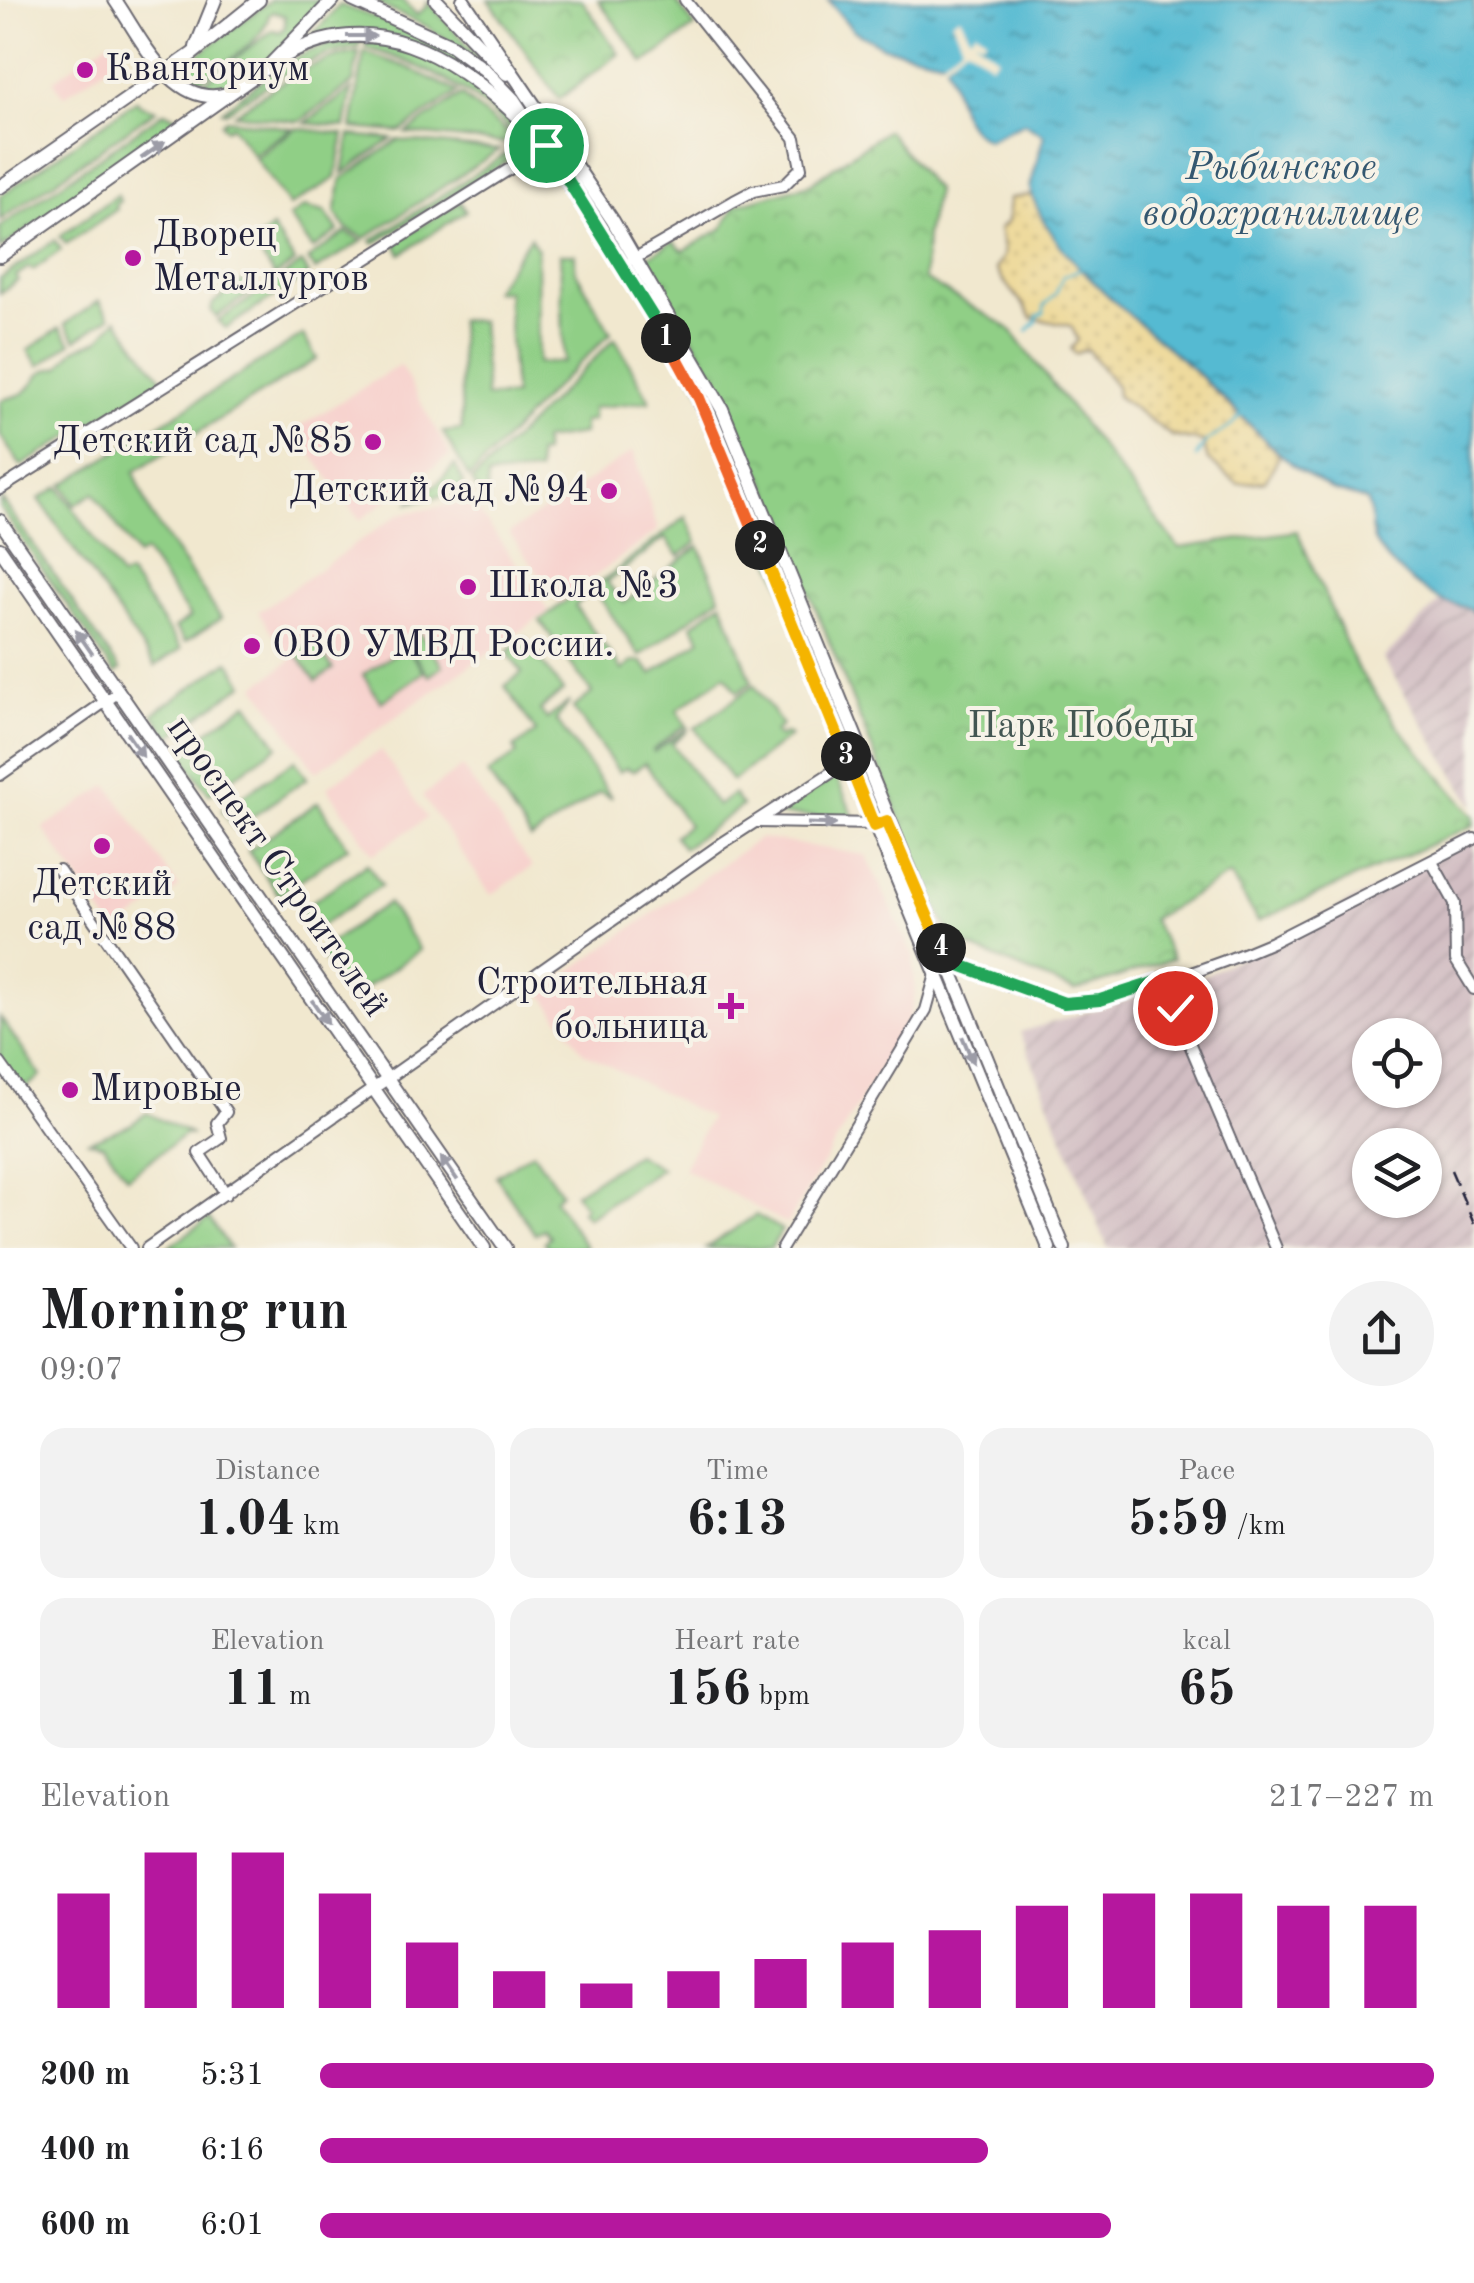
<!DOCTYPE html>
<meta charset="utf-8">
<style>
:root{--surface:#fff;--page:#f2f2f2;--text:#202124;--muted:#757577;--accent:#b5179e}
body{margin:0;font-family:"Old Standard TT",serif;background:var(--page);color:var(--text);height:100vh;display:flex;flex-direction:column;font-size:38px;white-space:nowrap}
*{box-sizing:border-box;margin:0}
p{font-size:32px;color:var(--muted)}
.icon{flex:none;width:55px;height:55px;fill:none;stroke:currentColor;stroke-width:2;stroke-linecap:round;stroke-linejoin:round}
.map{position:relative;height:1248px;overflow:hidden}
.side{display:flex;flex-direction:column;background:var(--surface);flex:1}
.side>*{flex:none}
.tools{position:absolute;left:1352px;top:1018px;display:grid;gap:20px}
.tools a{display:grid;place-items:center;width:90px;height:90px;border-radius:50%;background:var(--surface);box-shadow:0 2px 8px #0004;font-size:50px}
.pin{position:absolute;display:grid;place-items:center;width:85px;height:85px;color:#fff;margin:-42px;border:5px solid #fff;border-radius:50%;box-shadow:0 2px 10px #0007}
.km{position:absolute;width:50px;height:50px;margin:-25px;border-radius:50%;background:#222;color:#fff;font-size:28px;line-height:50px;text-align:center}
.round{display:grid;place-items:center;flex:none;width:105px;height:105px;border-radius:52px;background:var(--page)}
.overview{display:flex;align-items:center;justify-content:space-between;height:170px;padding:0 40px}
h1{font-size:55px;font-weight:700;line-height:75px}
.figures{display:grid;grid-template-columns:repeat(3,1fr);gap:15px;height:170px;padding:10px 40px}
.figures div{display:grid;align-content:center;border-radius:25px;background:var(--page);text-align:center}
.figures b{font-size:50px;font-weight:700}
.figures small{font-size:28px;font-weight:400}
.figures p{font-size:28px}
.chart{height:280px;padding:20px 40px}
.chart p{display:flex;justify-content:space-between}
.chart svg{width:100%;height:180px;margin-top:10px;stroke:var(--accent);stroke-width:6}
ul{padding:0 40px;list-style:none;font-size:32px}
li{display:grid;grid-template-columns:160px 120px 1fr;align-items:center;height:75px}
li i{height:25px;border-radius:12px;background:var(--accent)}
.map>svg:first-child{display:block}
</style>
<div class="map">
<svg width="1474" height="1248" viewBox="0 0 1474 1248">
<defs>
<pattern id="industrial-furrows" width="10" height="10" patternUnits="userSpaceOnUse" patternTransform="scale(2.5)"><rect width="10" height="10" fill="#d2bec3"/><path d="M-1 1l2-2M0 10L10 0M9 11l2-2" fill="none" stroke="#b4a3a8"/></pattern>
<pattern id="sand-dots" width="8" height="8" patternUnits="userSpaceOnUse" patternTransform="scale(2.5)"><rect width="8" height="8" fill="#eeda9e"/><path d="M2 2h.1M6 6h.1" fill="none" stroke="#ccbb89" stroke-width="1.8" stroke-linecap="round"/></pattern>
<pattern id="park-crowns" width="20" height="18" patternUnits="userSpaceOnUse" patternTransform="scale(2.5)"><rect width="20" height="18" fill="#90cf86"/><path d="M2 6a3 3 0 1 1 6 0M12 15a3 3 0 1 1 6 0" fill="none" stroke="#7cb175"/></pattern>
<pattern id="water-ripples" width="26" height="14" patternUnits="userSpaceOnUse" patternTransform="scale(2.5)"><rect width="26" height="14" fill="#54bad2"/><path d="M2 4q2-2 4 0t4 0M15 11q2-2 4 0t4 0" fill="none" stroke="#4597ac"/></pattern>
</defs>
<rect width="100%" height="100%" fill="#f7f3e8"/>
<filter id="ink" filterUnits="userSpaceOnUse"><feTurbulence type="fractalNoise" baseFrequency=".01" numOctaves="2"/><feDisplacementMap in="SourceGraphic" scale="20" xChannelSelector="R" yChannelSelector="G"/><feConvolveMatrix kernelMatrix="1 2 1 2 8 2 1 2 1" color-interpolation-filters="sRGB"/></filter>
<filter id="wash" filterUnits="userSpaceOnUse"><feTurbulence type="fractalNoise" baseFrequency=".0048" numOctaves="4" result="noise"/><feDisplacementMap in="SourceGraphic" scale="40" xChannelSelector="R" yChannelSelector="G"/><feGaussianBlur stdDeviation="2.25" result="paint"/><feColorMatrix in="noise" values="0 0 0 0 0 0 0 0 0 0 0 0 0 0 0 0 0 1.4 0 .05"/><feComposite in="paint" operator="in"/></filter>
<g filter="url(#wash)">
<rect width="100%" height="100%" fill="#f1e8cf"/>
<g fill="#f7d0cc">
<path d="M111,40l11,16 -58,40 -11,-16z"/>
<path d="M400,365l50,90 -90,65 -66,-90z"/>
<path d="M633,451l25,79 -99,73 -50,-70z"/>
<path d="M472,501l77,110 -233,161 -60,-86 36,-26 -34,-48 141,-98z"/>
<path d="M381,750l46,68 -54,36 -46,-67z"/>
<path d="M462,767l70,100 -41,28 -69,-99z"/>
<path d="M108,785l71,103 -65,43 -71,-103z"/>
<path d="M760,838l106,17 47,100 2,39 -6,25 -122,205 -104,-56 27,-50 -127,-66 -42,-60z"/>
</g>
<g fill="url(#industrial-furrows)" fill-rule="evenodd">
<path d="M1441,600l22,4 11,9v193l-91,-147z"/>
<path d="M1474,839v409h-366l-88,-216 177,-53zM1370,1035h55v55h-55zM1370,1145h55v55h-55z"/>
</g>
<g fill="#90cf86" stroke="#597860" stroke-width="2.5">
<path d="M271,0h54c-22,26 -71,83 -104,90 -8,2 -16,-1 -24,-2l76,-58 7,2 5,-5v-11l-12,-4 -4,3c-6,29 -45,47 -69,65l-13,-17z"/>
<path d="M383,0h19l15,15 12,-11 -3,-4 61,65 -61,-39 -49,-22z"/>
<path d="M598,0h77l20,27 -51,36z"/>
<path d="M340,5c48,17 105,36 144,70 11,10 22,23 32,35l-118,-73 -94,7z"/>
<path d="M367,37c28,5 57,13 81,28 21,13 80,58 83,81 -16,-6 -31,-28 -46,-40 -35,-27 -77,-46 -119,-58z"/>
<path d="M361,38l-2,9c-52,8 -90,36 -133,65l-4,-1c51,-40 74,-63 139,-73z"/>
<path d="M359,52l-6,31 -54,39 -65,-8c41,-28 75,-54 125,-62z"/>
<path d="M364,52l43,15 51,25 -58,40 -48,-4z"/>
<path d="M352,89l-7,38 -40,-4z"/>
<path d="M461,95l55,45 -3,4 -107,-11z"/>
<path d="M137,100l3,5 16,5 -156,110v-24z"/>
<path d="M164,112l20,8 -184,129v-22z"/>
<path d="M226,119l66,9 -39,27 -21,-29 -6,3 -5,-6z"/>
<path d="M296,128l48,6 -8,44 -47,28 -34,-48z"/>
<path d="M350,135l42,4 -49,34z"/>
<path d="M398,140l101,10 -134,88 -18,-9 -12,-16 7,-34z"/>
<path d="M510,151h13l-149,93 -3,-3z"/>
<path d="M117,195l3,6 -5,4 2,4 -51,35 -6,-8z"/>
<path d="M460,202l6,9 -65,43 -6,-12z"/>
<path d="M304,207l21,5 13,19 -25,18 -24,-32z"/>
<path d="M272,228l23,34 -20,14 -23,-33z"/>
<path d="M346,232l16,9 -47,29 -7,-11z"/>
<path d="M530,237l7,12 1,114 26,-1 -4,-108h15v16l36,63 -64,62 -78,83 -26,-46 19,-2 -3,-110 22,1 5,76 28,-1 -7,-105h-14z"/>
<path d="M55,240l6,10 -28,20 -4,-3 -13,9 2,4 -18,13v-14z"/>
<path d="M302,263l7,11 -83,54 -8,-7z"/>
<path d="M638,273l68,116 15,33 128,316 -5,2 -127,-316 -15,-33 -68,-115z"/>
<path d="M248,278l8,11 -40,28 -5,-7 2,-7z"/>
<path d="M99,301l11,16 -34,23 -11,-16z"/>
<path d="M117,319l46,61 -142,86 -21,-31v-34c7,-4 19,-4 25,-9 15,-14 10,-22 35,-25l15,-18 24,-9z"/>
<path d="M60,328l11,15 -32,23 -11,-16z"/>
<path d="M303,335l14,24 -183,113 17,43 70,103 -36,24 -10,-14 15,-11 -45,-65 -8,4 -43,-63 -19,12 -12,-20z"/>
<path d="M615,338l35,63 -58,7v13l-9,1v12l-40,6v13l-6,1 1,18 -50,4 -1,29 -15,-24z"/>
<path d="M455,465l9,18 -8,10 -48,10 30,-20z"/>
<path d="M59,487l62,91 8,-4 52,75 -26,17 -116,-167z"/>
<path d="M2,499l118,171 -5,4 -115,-166z"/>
<path d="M686,517l11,25 -18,14 -14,-18 -58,44 17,21 75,-57 21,51 -80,59 -47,-68z"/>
<path d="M587,584l5,8 -17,14 47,64 12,-9 8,1 10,12 49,-35 -9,-14 30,-23 30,80 -14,10 -13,-17 -48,35 11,18h-7l-28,22 1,2 28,-20 6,-1 -16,12 45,63 16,-12 9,12 -59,42 -9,-12 14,-11 -43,-62 -12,8 -7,-3 -7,4 -46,-64 19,-15 -52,-72z"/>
<path d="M419,632l24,34 -14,10 -19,-27 4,-3 -5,-7z"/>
<path d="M525,638l38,53 -23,19 7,9 23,-18 -14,19 56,78 -12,-6 -69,47 -43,-65 29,-20 -3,-6 22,-16 -31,-46 17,-13 -15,-21z"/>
<path d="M313,640l20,29 -17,12 -21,-29z"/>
<path d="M406,646l18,26 -43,30 -18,-27z"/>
<path d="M229,661l15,23 -74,53 -17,-23z"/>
<path d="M754,685l28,40 -7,7 4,5 6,-4 5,3 -58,45 -37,-53z"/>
<path d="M248,703l30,43 -69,48 -30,-43z"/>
<path d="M295,760l12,18 -72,51 -13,-19z"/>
<path d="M836,776l18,42 -78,-3z"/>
<path d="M318,802l30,45 -69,48 -31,-44z"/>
<path d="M367,864l15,21 -69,46 -13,-21z"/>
<path d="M388,903l32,47 -69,48 -33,-47z"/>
<path d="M0,1017l41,59 -19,14 -22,-31z"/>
<path d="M147,1113l45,22 -6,-1 -59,43 -23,-32 -15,-4 41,-16z"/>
<path d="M533,1152l28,40 -7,7 33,49h-39l-4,-6 6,-5 -6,-8 -9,5 -39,-58z"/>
<path d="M636,1154l25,14 -74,50 -6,-7 4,-4 -10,-14z"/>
<path d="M756,1215l26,15 -11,18h-65z"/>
<path d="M209,1218l21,30h-63z"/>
</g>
<path fill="url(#sand-dots)" stroke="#887e6c" stroke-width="2.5" d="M1031,195l19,34 230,226 -15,26 -27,3 -30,-24 -5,-18 -31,-6 -55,-40 -1,-10 -29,-37 -12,5 -4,-5 7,-9 -7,-14 -39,-8c-9,-19 -26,-29 -36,-49l8,-15 -5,-25 9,-8 2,-23z"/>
<g fill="url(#park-crowns)" stroke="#597860" stroke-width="2.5">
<path d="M489,0h93l37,54 -60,45z"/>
<path d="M887,130l49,61 -10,44 -2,44 85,49 170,220 118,-17 59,135 42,60 76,90v9l-216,96 -28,-46 -78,44 21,40 -98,32 -122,-51 -22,-44 -165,-412 -63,-129 -58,-96 28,-18 10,10 40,-23 12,-23 75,-21z"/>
</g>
<path fill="url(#water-ripples)" stroke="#3b6e86" stroke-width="2.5" d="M828,0h646v613c-11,-9 -17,-6 -29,-11 -23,-10 -54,-35 -68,-56 -9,-14 -3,-32 -11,-46l-34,-10 -34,-21c-36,-29 -66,-64 -100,-95 -53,-49 -149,-114 -168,-186l14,-53 -20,-12 -37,17c-32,-16 -29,-51 -43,-80l-60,-13 -31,-17z"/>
<path fill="#f1e8cf" d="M960,16l10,20 6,-6 11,8 -5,4 -8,-3 24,18 -7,7 -25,-18 -24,20 -4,-2 24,-19 -10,-24z"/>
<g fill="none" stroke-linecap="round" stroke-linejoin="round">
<g stroke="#54bad2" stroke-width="2.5">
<path d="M1027,331l10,-10v-5l7,-3v-7l12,-13 7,-17 17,-7"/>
<path d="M1196,457l11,-16 22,-13 12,-13"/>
</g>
</g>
</g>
<g filter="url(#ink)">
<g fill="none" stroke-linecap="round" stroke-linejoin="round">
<defs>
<g id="minor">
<path d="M632,260l102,-59 19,-10 31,-6 17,-17 -6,-30 -110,-138"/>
<path d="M0,489l559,-351"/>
<path d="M0,775l119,-83"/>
<path d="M756,822l123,2"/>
<path d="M1432,862l23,41 1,57 18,29"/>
<path d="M59,870l167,242 -9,11 4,15 -22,15 27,41"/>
<path d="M1156,983l19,26 101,239"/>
<path d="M0,1063l131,185"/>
<path d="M147,1248l574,-404 139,-90"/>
<path d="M782,1248l144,-238 10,-36 21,-10c33,12 75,33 109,39 35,6 169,-45 206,-61l202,-103"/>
</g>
<g id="major">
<path d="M115,0c25,36 58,110 112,94"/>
<path d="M352,0l99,45 34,25 29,30 109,166 63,106 24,52 339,824"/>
<path d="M436,0l71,74"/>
<path d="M463,0l150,221 109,188 342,839"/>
<path d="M196,47l19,-47"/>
<path d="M285,56c88,-49 166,-1 232,60"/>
<path d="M0,187l192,-133 67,-54"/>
<path d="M0,256l270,-191 63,-65"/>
<path d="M0,521l505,727"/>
<path d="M0,549l484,699"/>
</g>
</defs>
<use href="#minor" stroke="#6a676f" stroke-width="14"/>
<use href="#major" stroke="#6a676f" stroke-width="16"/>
<use href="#minor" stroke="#fff" stroke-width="10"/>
<use href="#major" stroke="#fff" stroke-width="12"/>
<path stroke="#22223b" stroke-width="2.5" stroke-dasharray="15 8" stroke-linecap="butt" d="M1451,1170l23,54"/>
</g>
<defs><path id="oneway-solid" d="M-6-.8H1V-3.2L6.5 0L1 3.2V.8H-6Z" transform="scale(2.5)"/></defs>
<g fill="#9c9ca7">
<use href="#oneway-solid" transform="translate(361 36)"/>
<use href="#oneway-solid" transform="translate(153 150) rotate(-35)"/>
<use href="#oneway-solid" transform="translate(84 642) rotate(-125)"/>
<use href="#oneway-solid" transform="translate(135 745) rotate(55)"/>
<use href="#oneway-solid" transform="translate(822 824) rotate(2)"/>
<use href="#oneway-solid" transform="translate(320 1012) rotate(55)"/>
<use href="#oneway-solid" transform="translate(968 1050) rotate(67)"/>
<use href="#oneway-solid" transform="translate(449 1168) rotate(-125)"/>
</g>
</g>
<g fill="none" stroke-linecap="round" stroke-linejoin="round" filter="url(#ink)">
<defs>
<path id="split-1" d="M546,145l120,193"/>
<path id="split-2" d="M666,338l33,60 61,147"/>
<path id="split-3" d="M760,545l86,211"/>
<path id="split-4" d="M846,756l28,70 13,-5 54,127"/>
<path id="split-5" d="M941,948l8,19 8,-3 107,39 36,-3 56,-18 19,26"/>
</defs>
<use href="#split-1" stroke="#fff" stroke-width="20"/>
<use href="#split-2" stroke="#fff" stroke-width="20"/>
<use href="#split-3" stroke="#fff" stroke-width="20"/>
<use href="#split-4" stroke="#fff" stroke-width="20"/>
<use href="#split-5" stroke="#fff" stroke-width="20"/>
<use href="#split-1" stroke="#22a559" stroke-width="12"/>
<use href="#split-2" stroke="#f0652b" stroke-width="12"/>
<use href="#split-3" stroke="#f5b400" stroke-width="12"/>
<use href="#split-4" stroke="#f5b400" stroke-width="12"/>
<use href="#split-5" stroke="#22a559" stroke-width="12"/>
</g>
<g fill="#b5179e" stroke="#f7f3e8" stroke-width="4">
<circle cx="85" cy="70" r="10"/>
<circle cx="133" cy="258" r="10"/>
<circle cx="373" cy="442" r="10"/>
<circle cx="609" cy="491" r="10"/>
<circle cx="468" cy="587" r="10"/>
<circle cx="252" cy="646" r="10"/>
<circle cx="102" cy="846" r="10"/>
<path d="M726 991h10v10h10v10h-10v10h-10v-10h-10v-10h10z"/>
<circle cx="70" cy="1090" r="10"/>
</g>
<g text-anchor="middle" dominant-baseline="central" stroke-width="8" stroke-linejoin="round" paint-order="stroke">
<g font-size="38" fill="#22223b" stroke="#f7f3e8" text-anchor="start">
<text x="105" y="70">Кванториум</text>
<text x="153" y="236">Дворец<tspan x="153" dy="44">Металлургов</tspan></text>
<text x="353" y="442" text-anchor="end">Детский сад №85</text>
<text x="589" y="491" text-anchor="end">Детский сад №94</text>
<text x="488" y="587">Школа №3</text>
<text x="272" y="646">ОВО УМВД России.</text>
<text x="102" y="885" text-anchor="middle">Детский<tspan x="102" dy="44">сад №88</tspan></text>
<text x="708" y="984" text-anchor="end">Строительная<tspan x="708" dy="44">больница</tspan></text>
<text x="90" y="1090">Мировые</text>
</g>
<g font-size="38" fill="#435652" stroke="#f7f3e8">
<text x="1081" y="727">Парк Победы</text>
</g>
<g font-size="38" fill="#22223b" stroke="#f7f3e8">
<text transform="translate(277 867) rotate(55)">проспект Строителей</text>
</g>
<g font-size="40" font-style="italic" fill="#345770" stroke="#f7f3e8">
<text x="1281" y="169">Рыбинское<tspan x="1281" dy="46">водохранилище</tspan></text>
</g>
</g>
</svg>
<div class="tools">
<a><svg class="icon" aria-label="locate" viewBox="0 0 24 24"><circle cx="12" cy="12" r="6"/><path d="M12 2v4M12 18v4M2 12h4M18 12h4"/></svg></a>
<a><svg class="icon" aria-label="layers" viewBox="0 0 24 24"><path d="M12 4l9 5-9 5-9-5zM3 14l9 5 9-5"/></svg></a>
</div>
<div class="pin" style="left:546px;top:145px;background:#1e9e55"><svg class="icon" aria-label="arrive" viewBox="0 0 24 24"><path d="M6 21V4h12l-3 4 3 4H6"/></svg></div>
<div class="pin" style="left:1175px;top:1008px;background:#d93025"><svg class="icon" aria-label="check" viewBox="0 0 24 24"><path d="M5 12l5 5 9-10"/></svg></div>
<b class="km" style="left:666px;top:338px">1</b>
<b class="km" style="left:760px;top:545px">2</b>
<b class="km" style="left:846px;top:756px">3</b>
<b class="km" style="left:941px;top:948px">4</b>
</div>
<section class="side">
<div class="overview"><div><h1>Morning run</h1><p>09:07</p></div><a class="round"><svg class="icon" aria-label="share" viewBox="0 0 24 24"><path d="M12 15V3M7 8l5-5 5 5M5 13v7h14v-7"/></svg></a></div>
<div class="figures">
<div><p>Distance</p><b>1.04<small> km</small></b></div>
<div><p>Time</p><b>6:13</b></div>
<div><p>Pace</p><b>5:59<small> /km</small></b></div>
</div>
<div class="figures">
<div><p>Elevation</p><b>11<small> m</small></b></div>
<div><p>Heart rate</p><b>156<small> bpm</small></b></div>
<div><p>kcal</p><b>65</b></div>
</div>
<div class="chart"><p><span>Elevation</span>217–227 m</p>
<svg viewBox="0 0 160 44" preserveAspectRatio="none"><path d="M5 44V16M15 44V6M25 44V6M35 44V16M45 44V28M55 44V35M65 44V38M75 44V35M85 44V32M95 44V28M105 44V25M115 44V19M125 44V16M135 44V16M145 44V19M155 44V19"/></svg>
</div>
<ul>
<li><b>200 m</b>5:31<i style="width:100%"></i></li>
<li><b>400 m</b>6:16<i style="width:60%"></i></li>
<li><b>600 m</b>6:01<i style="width:71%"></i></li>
</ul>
</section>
